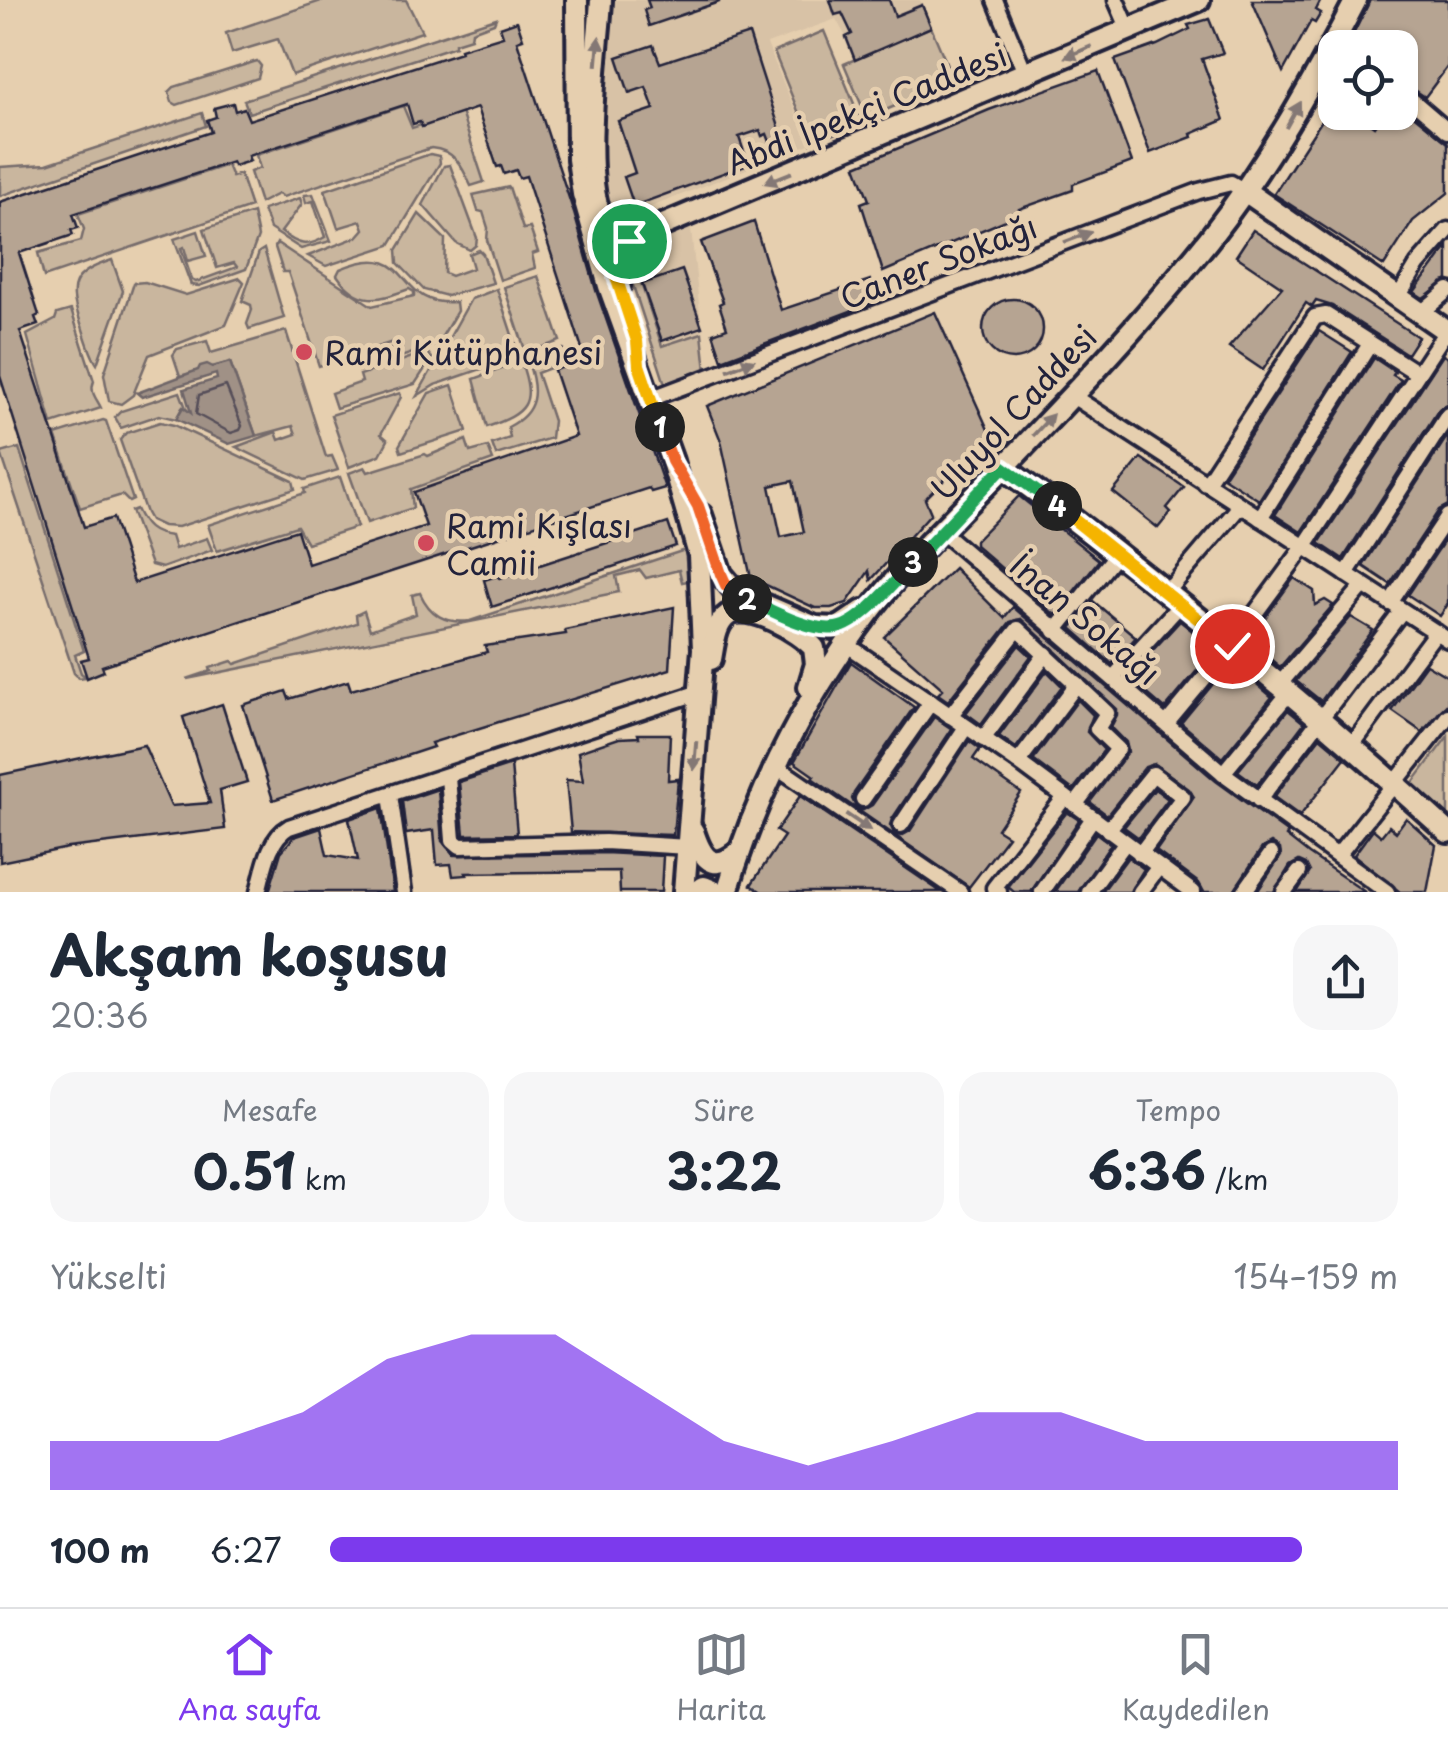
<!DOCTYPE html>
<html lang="tr">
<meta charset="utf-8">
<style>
:root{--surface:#fff;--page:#f6f6f7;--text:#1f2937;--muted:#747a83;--line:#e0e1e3;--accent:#7c3aed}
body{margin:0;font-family:"Playpen Sans",sans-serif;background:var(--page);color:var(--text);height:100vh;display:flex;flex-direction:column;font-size:38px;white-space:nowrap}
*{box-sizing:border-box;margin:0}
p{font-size:32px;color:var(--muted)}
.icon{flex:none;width:55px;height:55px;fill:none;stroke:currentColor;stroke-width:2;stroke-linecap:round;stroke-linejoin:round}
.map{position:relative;height:892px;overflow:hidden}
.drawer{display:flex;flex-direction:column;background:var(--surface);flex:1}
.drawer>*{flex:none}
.controls{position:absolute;left:1318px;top:30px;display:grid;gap:20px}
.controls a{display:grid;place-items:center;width:100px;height:100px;border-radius:20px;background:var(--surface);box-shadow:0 2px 8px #0004;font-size:50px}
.pin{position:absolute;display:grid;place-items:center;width:85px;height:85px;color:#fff;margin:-42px;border:5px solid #fff;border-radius:50%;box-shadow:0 2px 10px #0007}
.km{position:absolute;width:50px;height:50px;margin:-25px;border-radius:50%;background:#222;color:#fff;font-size:28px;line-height:50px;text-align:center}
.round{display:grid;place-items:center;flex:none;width:105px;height:105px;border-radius:30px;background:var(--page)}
.headline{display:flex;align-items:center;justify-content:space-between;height:170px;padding:0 50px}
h1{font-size:55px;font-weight:700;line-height:75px}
.stats{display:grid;grid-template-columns:repeat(3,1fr);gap:15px;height:170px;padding:10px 50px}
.stats div{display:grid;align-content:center;border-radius:25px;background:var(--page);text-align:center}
.stats b{font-size:50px;font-weight:700}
.stats small{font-size:28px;font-weight:400}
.stats p{font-size:28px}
.chart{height:280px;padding:20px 50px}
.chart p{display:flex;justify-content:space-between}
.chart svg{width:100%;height:180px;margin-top:10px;fill:var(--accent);opacity:.7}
ul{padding:0 50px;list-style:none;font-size:32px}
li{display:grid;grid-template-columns:160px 120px 1fr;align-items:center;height:75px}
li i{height:25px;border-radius:12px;background:var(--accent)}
.tabs{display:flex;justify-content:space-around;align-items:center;height:140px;border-top:2px solid var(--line);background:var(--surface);font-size:28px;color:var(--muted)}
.tabs a{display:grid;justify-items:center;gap:5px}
.tabs .selected{color:var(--accent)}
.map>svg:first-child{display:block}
</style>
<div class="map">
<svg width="1448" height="892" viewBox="0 0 1448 892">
<rect width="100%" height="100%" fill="#e6cfaf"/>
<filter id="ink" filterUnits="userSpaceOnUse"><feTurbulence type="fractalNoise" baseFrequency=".01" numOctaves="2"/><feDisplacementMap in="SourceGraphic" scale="20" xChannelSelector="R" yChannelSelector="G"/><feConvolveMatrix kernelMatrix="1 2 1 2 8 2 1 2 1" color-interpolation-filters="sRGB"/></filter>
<g filter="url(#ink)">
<g fill="#d8c2a6">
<path d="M611,0h309l2,5 -76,32 -10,-18 -69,25 42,100 -15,6 -4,-7 -16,6 2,8 -150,60 -15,-9 -5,-11 -6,-51z"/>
<path d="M690,220l16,151 -41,13 -33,-95 -3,-40z"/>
</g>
<g fill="#c9b69e" stroke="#766c6c" stroke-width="2.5">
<path d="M324,0h82l16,32 -130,43 -14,-36 -46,14 -6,-20z"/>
<path d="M496,18l-2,5 -22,8 -1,7 -16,5v3l-206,67 -5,-13z"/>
<path d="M931,27l23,54 -87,37 -23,-54z"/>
<path d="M824,31l38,92 -51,20 -37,-91z"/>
<path d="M257,61l4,5 -3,12 -81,27 -5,-3 -3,-10 5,-5z"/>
<path d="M403,106l9,22 49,-16 23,70 -13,4c-9,-20 -16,-36 -40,-38l-148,49 -5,-3 -18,9 -10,-31 10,-4 -4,-13z"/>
<path d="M202,113l4,13 -206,70v-29l47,-3z"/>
<path d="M430,154l9,2 1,7 -50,82 -64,21 -18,-10 49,-19 7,-8 -3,-8 -23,7 -13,-38z"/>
<path d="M227,165l5,12 8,-3 11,33 -207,70 -6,-24 43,-12 3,-12 -6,-15z"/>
<path d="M450,165l27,73 -1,7 -6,5 -14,-7 -33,-38 21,-39z"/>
<path d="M509,187l14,42 7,-1 8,24 -6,2 3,14 -35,12 -13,-40 1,-12 -5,-16 -5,-1 -5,-16z"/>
<path d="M313,194l18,47 -30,8 -31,-20 -7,-19 37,-12 2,6 -21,28c17,13 26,16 44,5l-12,-36 -7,2 -2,-8z"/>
<path d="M253,213l5,24 -12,32 -47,17 -8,-1 -17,-46 24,-8 8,25 -18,5 -4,-14 -3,1 11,32 4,2 41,-15 -3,-4 -17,5 -13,-39z"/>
<path d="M419,214l26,25 -1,34 7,3 22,-8 -4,-14 10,-4 4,4 10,29 -46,13 -23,-6 -26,-27 -1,-13z"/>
<path d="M662,229l2,9 -15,13 -13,1v15l5,1v15l21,63 40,-13 4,38 -41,13 -40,-123 4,-12z"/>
<path d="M277,243l95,63 42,-10v-4l-5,-3c-30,11 -50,18 -72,-14l3,-6c76,-32 51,39 116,33l1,9 -20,34 -78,26 -3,-11 41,-13 -1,-6 -77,25 -31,-94h-5l-8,-25z"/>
<path d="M264,249l20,69 -35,11 -2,-5 5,-14 -1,-5 -9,-4 17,-49z"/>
<path d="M112,260l11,31 -26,73c-7,-10 -11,-25 -15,-38 -15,-40 -12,-52 30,-66z"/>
<path d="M538,276l22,65 -34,12 -22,-66z"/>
<path d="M240,278l4,4 -18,43 -77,30 -16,40 -12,9 -12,-3 -5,-27 30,-91 11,-1 41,13z"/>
<path d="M497,289l22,67 -84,29 -18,11 54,-97z"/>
<path d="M71,310l23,71c-5,11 3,18 7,27l-49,16 -25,-89 28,-15 2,-6z"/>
<path d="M286,331l40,126 6,-1 6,14 -33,10 -69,-33 40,-15 3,8 17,-6 -3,-8 -37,10 -26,-74 -50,14 -7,-21 4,-6 30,-8 4,12z"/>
<path d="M563,349l1,3 7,-2 3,9 -37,14 16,48 -2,17 -55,17 -4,-11 18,-6 -2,-11c30,-15 30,-36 20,-65z"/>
<path d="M427,352l5,6 -17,26 -79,24 -5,-15 31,-11 -2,-7z"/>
<path d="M521,362c15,42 6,51 -34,65l-13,-48z"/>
<path d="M452,385l15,46 -66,21 -2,-6 30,-53z"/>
<path d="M180,392l6,16h-4l-6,11 -17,-4 -38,13 -6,-11 6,-6z"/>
<path d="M400,393l1,4 -20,37 7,6 -8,15 -31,12 -18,-52z"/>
<path d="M103,420l3,1 27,79 -4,2 -7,-7 -42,13 -25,-73z"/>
<path d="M160,422l14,3 119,56 2,8 -117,38 -15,-1 -13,-6 -4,-7 -26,-73 6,-7z"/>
<path d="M466,440l4,12 18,-5 5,13 -82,29 2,19 -46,15 -18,-50 16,-6 3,5 57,-18 3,2z"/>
<path d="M19,448l65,203 -9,4 6,18 5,4 -7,1 -5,-5 -73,-220z"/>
<path d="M340,477l17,50 -50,16 -10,-17 -80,25 -9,-26 97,-32 -1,-4z"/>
<path d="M136,509c8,17 15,25 35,27l4,13 32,-11 5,12 -50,18 -11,-3 -20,-54z"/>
<path d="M685,550l3,31 -6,1 -3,-12 -33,8 -6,-8 -24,6 3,16 -432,87 24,-8 -1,-3 22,-7 3,3 122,-41 -1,-8 8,-4 6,19 46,-16 -4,-19 8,-2c10,22 25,31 50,28z"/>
<path d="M1448,736v85l-40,-32z"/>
</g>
<path fill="#a09186" stroke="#6e6568" stroke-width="2.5" d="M230,362l26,74 -27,8 -53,-25 7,-12 8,6 -7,-24 33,-10 -1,-5 -74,23 -5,-4 61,-23 2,-4 7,-2 6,3z"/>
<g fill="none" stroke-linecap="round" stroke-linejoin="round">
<path stroke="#544e59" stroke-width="2.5" d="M226,386l16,40 -2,4 -9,3 -35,-19 3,-19z"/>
</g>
<g fill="#b6a492" stroke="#22223b" stroke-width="2.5" fill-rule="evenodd">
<path d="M647,0h72v2l-70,24 -5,-16 6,-2z"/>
<path d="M830,0h59l6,16 27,-11 9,22 -76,33 -9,-23 6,-3 -10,-21 -7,2z"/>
<path d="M1252,0h69l-5,10 5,3 -6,10 -4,-2 -28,51z"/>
<path d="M1370,0h78v66l-23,31 -25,-17v-32h-46l-5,-5z"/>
<path d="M1209,19l14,34 -21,6 22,61 -33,14 1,3 -42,16 -35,-93 42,-15 33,-16 -2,-4z"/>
<path d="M517,21l6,18 -6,2 57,172 22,77 69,198 -14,4 -2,-4 -547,178 2,5 -17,7 -6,-18 8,-2 -89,-282v-174l211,-70 -4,-12 9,-3 -2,-9 19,-5 2,8 9,-3 5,12 212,-68 -1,-3 43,-13 -3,-9zM407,104l6,20 7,-2 2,5 55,-19 20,59 4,-1 3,8 12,-4 3,8 7,-2 60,185 -32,9 22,66 -162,56 12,34 -118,38 -11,-34 -163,53 -21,-65 -29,9 -64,-196 18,-6 -3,-8 4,-2 -20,-62 54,-18 -2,-5 7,-2 -5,-14 159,-52 2,4 16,-5 -2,-5z"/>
<path d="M749,34l38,118 -11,5 -9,-23 -5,2 -2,-6 -21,7 9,27 -114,42 -10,-29 11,-4 -17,-52 36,-12 -8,-22 -17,6 -12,-36 36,-12 7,18z"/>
<path d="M1098,71l34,91 -59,22v6l-54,19 1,5 -137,58 -22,-69 8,-3 -13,-34 133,-56z"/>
<path d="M1335,100v12h19l20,14 10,-14h16v-8l48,39v50l-35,28 -29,45 -110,-72z"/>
<path d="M754,222l27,88 89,-30 7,21 -155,59 -9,-27 14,-5 -8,-24 4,-2 -22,-60z"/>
<path d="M1253,230l165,107 -11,17 -75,-48 -16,-5 -4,6 -6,-4 -43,67 -34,-23 53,-60 -46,-31z"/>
<path d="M1448,246v34l-25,18 -9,-6z"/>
<path d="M682,270l20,57 -40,14 -20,-57z"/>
<circle cx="1013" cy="329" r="30"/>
<path d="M935,312l55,122 -65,65 6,14 -60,67 -2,-9 -22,32 -16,5h-16l-64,-30 -30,-137 -14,-35zM793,481l11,51 -23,5 -11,-51z"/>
<path d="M1319,331l33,21 -93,148 -36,-23z"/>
<path d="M1443,355l5,3v46l-9,5 -96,150 -24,-16z"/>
<path d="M1374,358l21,14 -2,3 8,5 -100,152 -26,-17z"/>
<path d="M1448,435v70l-9,5 -49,74 -27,-18z"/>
<path d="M1141,458l43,29 -17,21 4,4 -13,16 -45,-36z"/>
<path d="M1019,496l80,64 -44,55 -80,-70v-4z"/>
<path d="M668,523l8,23 -184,61 -8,-27 13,-4 3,2z"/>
<path d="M1448,535v69l-8,12 -32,-21z"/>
<path d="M954,568l50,50 9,-11 203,174 72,52 -2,3 23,18 56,38h-68l13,-20 -4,-8 -7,-3 -9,5 -16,26h-17l24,-36 -1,-7 -9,-6 -9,5 -29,44h-29l-5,-9 -43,-32 38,-54 -5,-8 -34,-25 -10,3 -38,48 -17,-13 38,-50 -2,-10 -15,-15 6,-12v-6l-96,-90 -11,3 -62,79 -10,-7 5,-5 -59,-52z"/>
<path d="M1294,578l20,13 1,14 10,-5 8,5 -53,62 -32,-26z"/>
<path d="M1093,601l43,36 -24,27 -41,-36z"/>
<path d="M674,607l-4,62 -239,74 2,4 -160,53 -30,-95 43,-14 3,8 59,-18 3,9 136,-38 -2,-6 81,-12 -1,-4z"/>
<path d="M1351,617l22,13 -52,71 -25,-20z"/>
<path d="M1180,621l35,28 -50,60 -37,-32z"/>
<path d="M1019,645l12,11 -50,68 -15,-11z"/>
<path d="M851,662l63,45 -60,86 -2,6 4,8 7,3 9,-5 62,-88 18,12 -60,90 -2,6 4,8 7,3 9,-5 59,-90 11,8 -7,10 48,34 -24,36 11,7 -39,51 -157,-109 2,-2 -20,-14z"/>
<path d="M1231,662l41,35 -50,61 -41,-35z"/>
<path d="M1426,664l22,13v26l-26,29 -30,-21z"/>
<path d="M1047,671l15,15 -46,62 -17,-12z"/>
<path d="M1078,700l15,15 -6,17 17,18 -31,40 -40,-30z"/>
<path d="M222,704l25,78 -27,8 5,39 -157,19 -68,14v-87l144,-30 27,61 39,-3 -27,-86z"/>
<path d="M1288,710l16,13 -47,62 -19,-14z"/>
<path d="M638,734h32l-2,46 10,-1 -5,56 -102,-3 -5,-52 17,1 -5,-29 41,-14 20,-1z"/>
<path d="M1320,737l25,21 -45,58 -26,-19z"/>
<path d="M511,765l6,69 -53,1 -5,-53z"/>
<path d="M438,789l4,52 12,14 151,-2 58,3 -2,36h-41l-1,-21 -153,2 1,2 -14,1 -2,-12 -14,1 -3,-35 -28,4 -4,-33z"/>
<path d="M1155,789l13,10 -29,39 -15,-11z"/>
<path d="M800,796l141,96h-179l-11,-7 33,-49 -8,-5z"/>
<path d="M381,808l12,84h-124l12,-40 13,-15 27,-9 6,27 31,5 -9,-41z"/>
<path d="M1067,812l12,8 -48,72h-17l-6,-5z"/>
<path d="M1406,818l30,27 -9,47h-27l-46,-37 19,-26 8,7 8,-10 7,6z"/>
<path d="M1096,833l15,11 -33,48h-23z"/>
<path d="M1128,857l16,12 -14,23h-28z"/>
</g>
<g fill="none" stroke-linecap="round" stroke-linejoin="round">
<defs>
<g id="street">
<path d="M995,0l31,75"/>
<path d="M1116,0l13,30"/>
<path d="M1400,90l48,41"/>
<path d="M1397,299l21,-35 30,-34"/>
<path d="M1420,314l28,-24"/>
<path d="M1071,395l377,245"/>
<path d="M650,399l549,-208 32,-8 14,8"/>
<path d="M1206,484l109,-167 11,-2 91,58"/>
<path d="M1260,518l110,-174"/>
<path d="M941,531l282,242 164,119"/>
<path d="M1346,574l102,-159"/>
<path d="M1167,592l73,-86"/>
<path d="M1390,603l58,-87"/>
<path d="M1055,631l62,-77"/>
<path d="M846,644l172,118 175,130"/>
<path d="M1113,678l68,-74"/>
<path d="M1279,685l84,-99"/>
<path d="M950,716l68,-87 89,84 -10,16 21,20 -43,56"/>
<path d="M1167,723l64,-77 73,-99 142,-216"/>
<path d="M983,739l63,-85"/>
<path d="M1352,745l84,-113"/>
<path d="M1018,762l59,-78"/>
<path d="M777,767l183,125"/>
<path d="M1223,773l66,-80"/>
<path d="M448,777l5,63 7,6 145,-4 83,5"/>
<path d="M390,795l14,97"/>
<path d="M863,799l68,-97"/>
<path d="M1259,800l143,-189"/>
<path d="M901,825l65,-98"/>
<path d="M1108,830l45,-56 30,23 -43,57"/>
<path d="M1338,855l110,-139"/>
<path d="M258,892c6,-22 10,-53 31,-65l411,-135"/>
<path d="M999,892l-5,-4 71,-91"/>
<path d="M1042,892l51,-74"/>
<path d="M1089,892l36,-49"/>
<path d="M1140,892l18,-24"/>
<path d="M1244,892l27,-38"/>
<path d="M1284,892l15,-20"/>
</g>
<g id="secondary">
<path d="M1245,191l203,141"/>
<path d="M1003,467c155,114 303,236 445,365"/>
</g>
<g id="primary">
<path d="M577,0l1,159 5,35 26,92 63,175 27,94 4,94 -19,243"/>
<path d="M601,0c-2,43 -24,194 6,224 11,11 23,7 36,2"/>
<path d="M619,286c-7,-22 -2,-38 18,-50l562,-236"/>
<path d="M701,515l20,59 16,19 78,34 23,1 25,-17"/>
<path d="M711,659c3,-15 4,-35 17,-44 21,-14 72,17 86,33l2,16 -7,23"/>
<path d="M693,831c9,28 20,43 47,20"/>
<path d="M697,892l7,-5 12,5"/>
<path d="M727,892c31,-105 86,-209 154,-295 37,-47 83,-89 125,-132 70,-73 140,-147 203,-226 58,-74 104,-156 147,-239"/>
</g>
</defs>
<use href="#street" stroke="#22223b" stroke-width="21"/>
<use href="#secondary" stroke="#22223b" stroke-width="28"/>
<use href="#primary" stroke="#22223b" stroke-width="28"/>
<use href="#street" stroke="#e6cfaf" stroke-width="14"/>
<use href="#secondary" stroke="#e6cfaf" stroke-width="20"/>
<use href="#primary" stroke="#e6cfaf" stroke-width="20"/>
</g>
<defs><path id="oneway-solid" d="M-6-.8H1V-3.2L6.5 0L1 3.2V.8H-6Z" transform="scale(2.5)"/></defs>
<g fill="#847875">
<use href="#oneway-solid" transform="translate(598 51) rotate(-85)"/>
<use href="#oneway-solid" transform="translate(1078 52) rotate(157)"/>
<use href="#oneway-solid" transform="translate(1293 115) rotate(-61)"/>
<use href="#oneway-solid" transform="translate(778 178) rotate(158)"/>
<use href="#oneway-solid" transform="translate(1078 237) rotate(-21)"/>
<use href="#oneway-solid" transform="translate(741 365) rotate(-21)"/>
<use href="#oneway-solid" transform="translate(1043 425) rotate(-47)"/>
<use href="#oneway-solid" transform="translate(695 756) rotate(95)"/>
<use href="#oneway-solid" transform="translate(858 822) rotate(34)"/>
</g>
</g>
<g fill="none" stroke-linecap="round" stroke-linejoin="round" filter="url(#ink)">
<defs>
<path id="split-1" d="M629,241l-13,19v17l21,64 2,24 21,62"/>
<path id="split-2" d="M660,427l12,34 26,45 23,68 5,11 21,14"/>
<path id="split-3" d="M747,599c24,11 62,33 89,29 26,-4 60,-48 77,-66"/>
<path id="split-4" d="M913,562l90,-95 54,39"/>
<path id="split-5" d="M1057,506l175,140"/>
</defs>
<use href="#split-1" stroke="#fff" stroke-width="20"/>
<use href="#split-2" stroke="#fff" stroke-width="20"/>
<use href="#split-3" stroke="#fff" stroke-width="20"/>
<use href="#split-4" stroke="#fff" stroke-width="20"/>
<use href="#split-5" stroke="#fff" stroke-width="20"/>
<use href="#split-1" stroke="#f5b400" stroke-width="12"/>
<use href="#split-2" stroke="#f0652b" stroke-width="12"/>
<use href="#split-3" stroke="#22a559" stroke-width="12"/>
<use href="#split-4" stroke="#22a559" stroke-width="12"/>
<use href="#split-5" stroke="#f5b400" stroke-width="12"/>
</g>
<g fill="#d1495b" stroke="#e6cfaf" stroke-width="4">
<circle cx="304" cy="352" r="10"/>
<circle cx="426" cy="543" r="10"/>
</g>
<g text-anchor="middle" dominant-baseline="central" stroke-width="9" stroke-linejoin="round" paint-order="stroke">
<g font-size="32" fill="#22223b" stroke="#e6cfaf">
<text transform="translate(866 108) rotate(-22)">Abdi İpekçi Caddesi</text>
<text transform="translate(938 261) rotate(-21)">Caner Sokağı</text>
<text transform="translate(1013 412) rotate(-47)">Uluyol Caddesi</text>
<text transform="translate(1086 618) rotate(40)">İnan Sokağı</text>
</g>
<g font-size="32" fill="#22223b" stroke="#e6cfaf" text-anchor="start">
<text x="324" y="352">Rami Kütüphanesi</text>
<text x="446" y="525">Rami Kışlası<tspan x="446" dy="37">Camii</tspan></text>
</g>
</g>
</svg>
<div class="controls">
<a><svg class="icon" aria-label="locate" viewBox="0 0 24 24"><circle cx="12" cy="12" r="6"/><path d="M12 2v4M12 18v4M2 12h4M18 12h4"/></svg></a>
</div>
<div class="pin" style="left:629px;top:241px;background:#1e9e55"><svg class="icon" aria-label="arrive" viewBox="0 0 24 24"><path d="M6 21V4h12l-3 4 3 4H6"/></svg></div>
<div class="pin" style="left:1232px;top:646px;background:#d93025"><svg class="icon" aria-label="check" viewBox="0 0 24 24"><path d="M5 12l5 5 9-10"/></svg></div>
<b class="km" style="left:660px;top:427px">1</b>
<b class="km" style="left:747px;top:599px">2</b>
<b class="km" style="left:913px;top:562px">3</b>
<b class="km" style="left:1057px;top:506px">4</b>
</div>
<section class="drawer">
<div class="headline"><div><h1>Akşam koşusu</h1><p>20:36</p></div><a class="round"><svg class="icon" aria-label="share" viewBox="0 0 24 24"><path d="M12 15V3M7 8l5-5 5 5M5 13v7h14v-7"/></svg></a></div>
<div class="stats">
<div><p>Mesafe</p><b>0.51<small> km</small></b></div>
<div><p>Süre</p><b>3:22</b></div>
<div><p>Tempo</p><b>6:36<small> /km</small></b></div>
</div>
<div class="chart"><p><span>Yükselti</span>154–159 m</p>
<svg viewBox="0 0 160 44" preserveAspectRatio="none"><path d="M0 44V32L10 32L20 32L30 25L40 12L50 6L60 6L70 19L80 32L90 38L100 32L110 25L120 25L130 32L140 32L150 32L160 32V44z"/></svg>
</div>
<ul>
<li><b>100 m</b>6:27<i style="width:91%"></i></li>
</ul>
</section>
<nav class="tabs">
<a class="selected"><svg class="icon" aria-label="home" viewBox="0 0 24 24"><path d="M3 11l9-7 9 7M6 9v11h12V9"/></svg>Ana sayfa</a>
<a><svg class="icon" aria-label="map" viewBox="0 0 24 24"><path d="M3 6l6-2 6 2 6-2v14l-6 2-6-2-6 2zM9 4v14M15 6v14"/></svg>Harita</a>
<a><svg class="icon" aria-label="saved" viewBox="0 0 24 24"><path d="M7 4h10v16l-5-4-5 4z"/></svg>Kaydedilen</a>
</nav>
